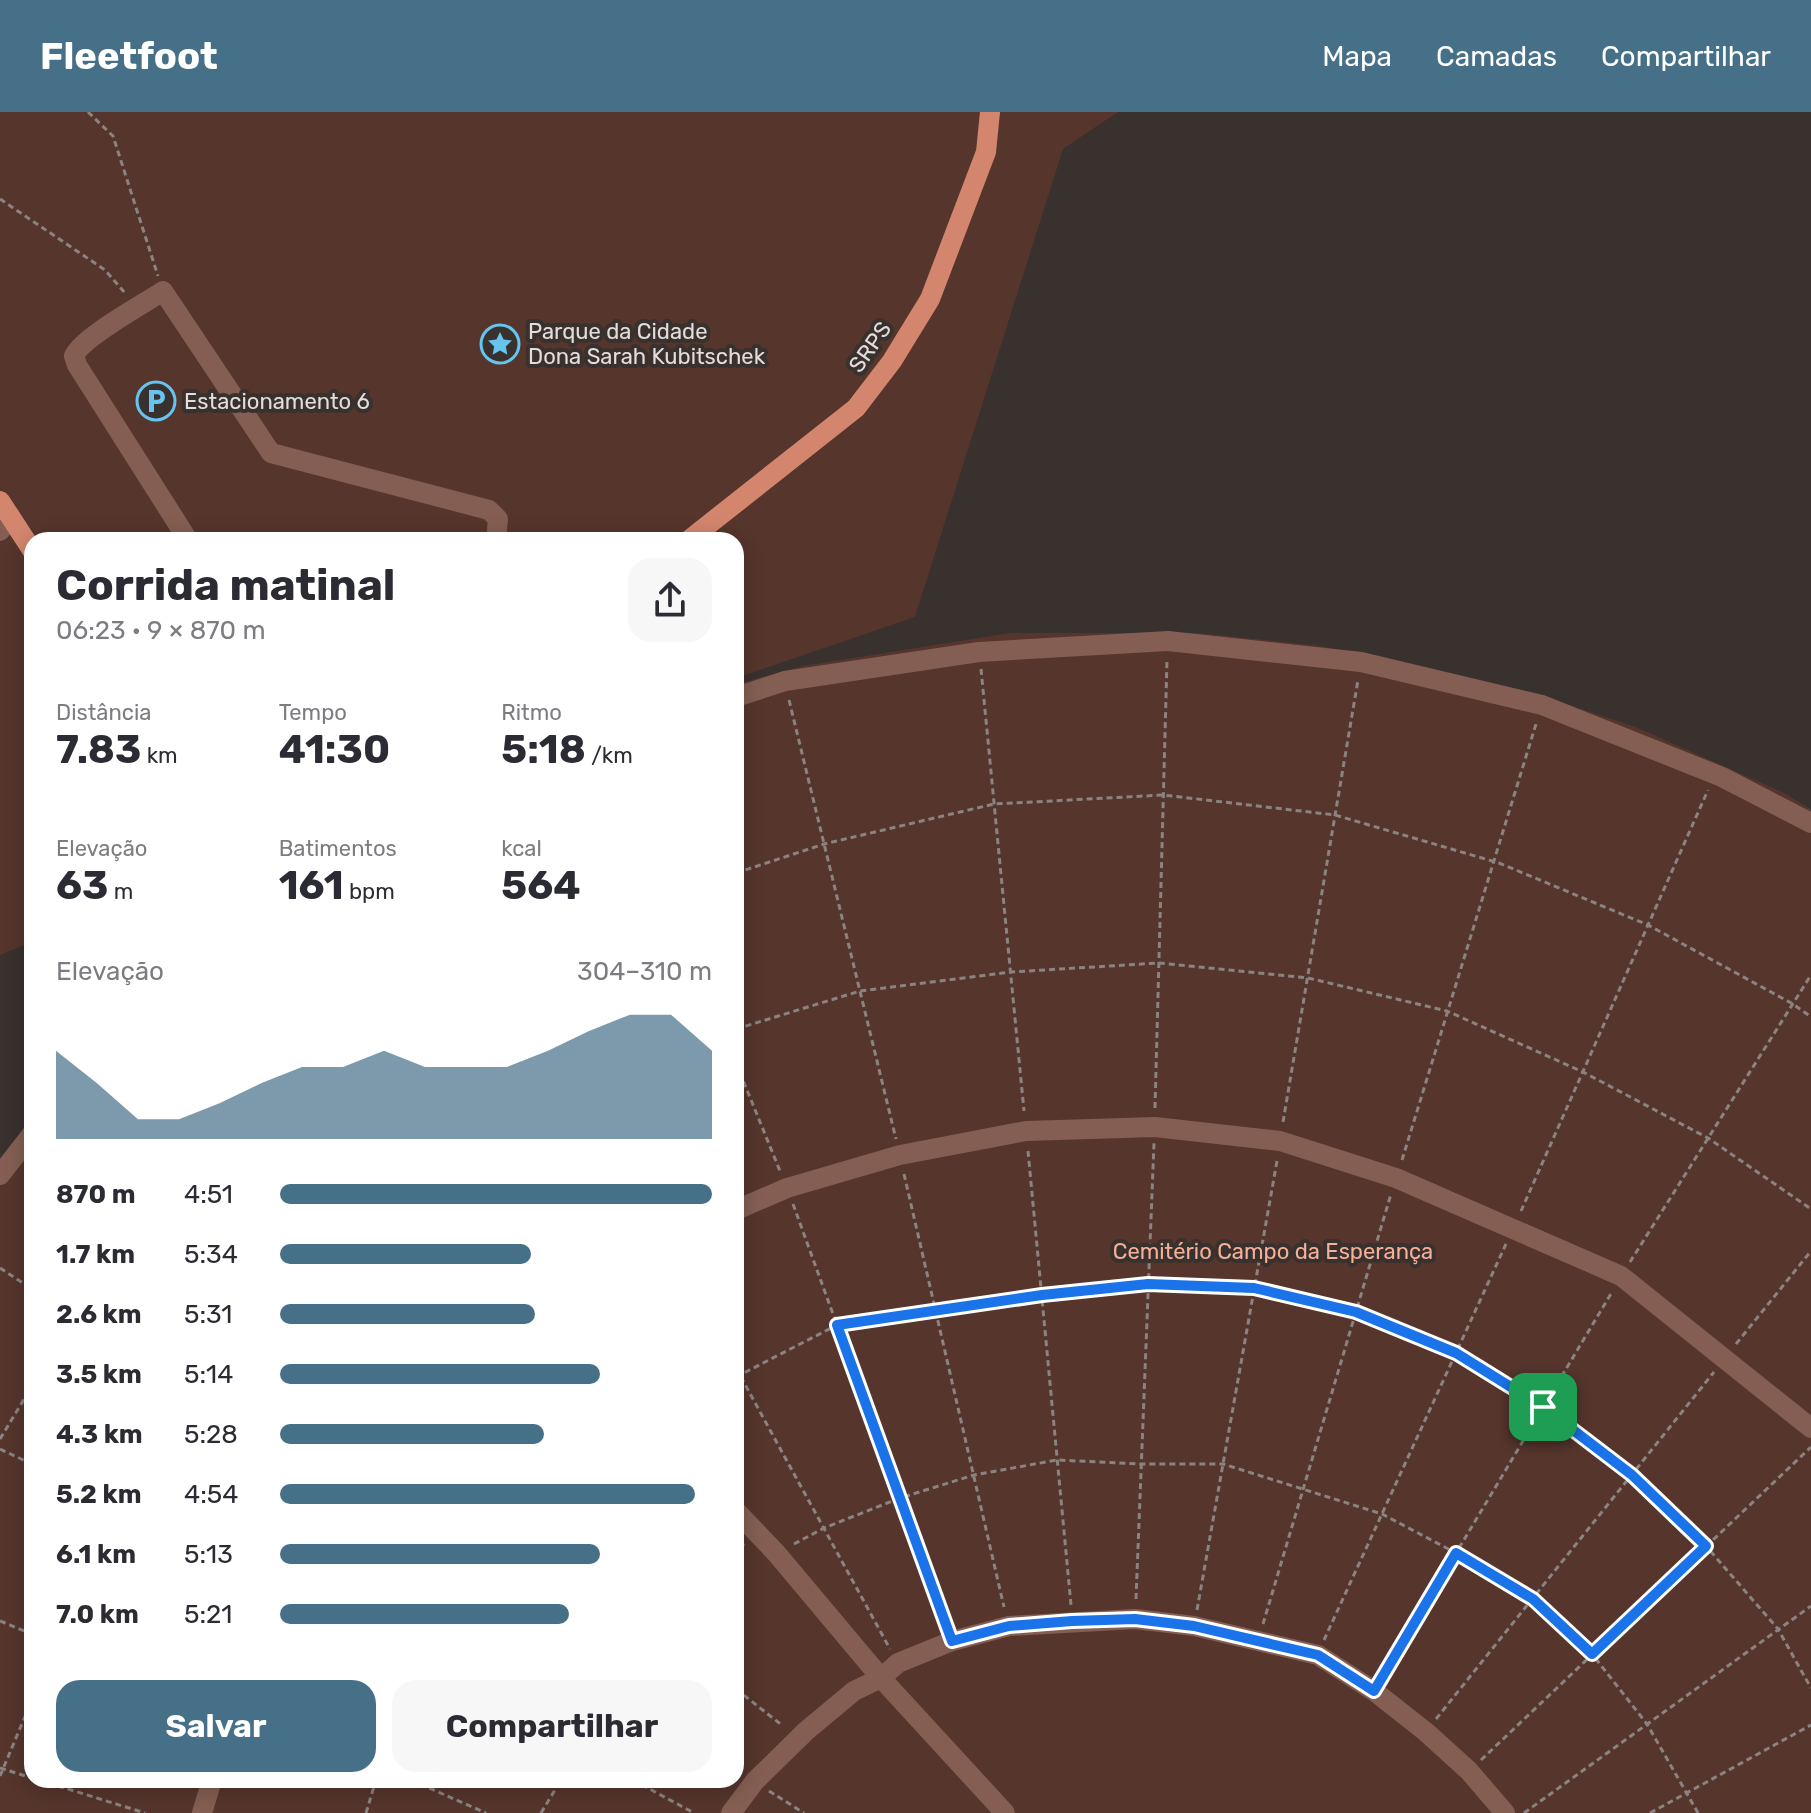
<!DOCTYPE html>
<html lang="pt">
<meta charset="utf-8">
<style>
:root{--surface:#fff;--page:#f7f7f7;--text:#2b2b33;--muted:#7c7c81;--accent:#467088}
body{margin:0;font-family:Rubik,sans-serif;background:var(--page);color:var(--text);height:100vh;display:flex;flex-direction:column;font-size:30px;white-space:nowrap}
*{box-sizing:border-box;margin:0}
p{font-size:26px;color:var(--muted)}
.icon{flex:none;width:44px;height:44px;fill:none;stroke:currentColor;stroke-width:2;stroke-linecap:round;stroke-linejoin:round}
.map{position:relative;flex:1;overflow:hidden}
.side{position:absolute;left:24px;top:420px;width:720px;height:1256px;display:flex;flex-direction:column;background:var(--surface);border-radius:24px;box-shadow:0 4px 20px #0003}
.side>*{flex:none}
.pin{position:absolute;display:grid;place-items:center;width:68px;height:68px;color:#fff;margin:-34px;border-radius:16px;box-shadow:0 4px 12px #0006}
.round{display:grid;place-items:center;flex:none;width:84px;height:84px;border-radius:24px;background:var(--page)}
.headline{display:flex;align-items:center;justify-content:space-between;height:136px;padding:0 32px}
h1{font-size:44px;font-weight:700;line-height:60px}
.stats{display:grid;grid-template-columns:repeat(3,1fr);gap:12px;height:136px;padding:8px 32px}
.stats div{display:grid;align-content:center}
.stats b{font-size:40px;font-weight:700}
.stats small{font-size:22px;font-weight:400}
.stats p{font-size:22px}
.chart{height:224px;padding:16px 32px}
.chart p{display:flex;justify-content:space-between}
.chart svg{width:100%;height:144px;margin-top:8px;fill:var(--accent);opacity:.7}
.primary-button{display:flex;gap:16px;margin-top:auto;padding:16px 32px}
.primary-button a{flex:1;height:92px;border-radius:24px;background:var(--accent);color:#fff;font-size:32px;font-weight:700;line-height:92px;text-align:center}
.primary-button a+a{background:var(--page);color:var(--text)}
ul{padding:0 32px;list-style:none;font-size:26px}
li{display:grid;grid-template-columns:128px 96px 1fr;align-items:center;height:60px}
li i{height:20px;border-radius:10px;background:var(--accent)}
header{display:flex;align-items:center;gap:48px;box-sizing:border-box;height:112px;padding:0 40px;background:var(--accent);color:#fff}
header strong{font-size:38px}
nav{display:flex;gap:44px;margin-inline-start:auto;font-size:28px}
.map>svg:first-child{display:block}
</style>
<header>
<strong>Fleetfoot</strong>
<nav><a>Mapa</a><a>Camadas</a><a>Compartilhar</a></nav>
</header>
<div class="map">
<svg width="1811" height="1701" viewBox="0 0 1811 1701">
<rect width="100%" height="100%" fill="#39312e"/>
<g fill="#55352c">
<path d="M0,0h1118l-55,37 -148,468 -179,61v-138h-704v402l-32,13z"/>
<path d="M1010,521h188l123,13 208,46 107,35 148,66 27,16v1004h-1811v-650l32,-38v655h704v-1096l67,-18z"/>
</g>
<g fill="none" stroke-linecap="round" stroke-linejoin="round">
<g stroke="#8a8380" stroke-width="3" stroke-dasharray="6 4" stroke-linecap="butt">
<path d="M88,0l25,24 45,140"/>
<path d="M0,87l105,71 20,23"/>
<path d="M981,557l43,442"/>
<path d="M789,588l107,439"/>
<path d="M736,761l88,-29 170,-40 169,-9 172,20 164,48 149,62 145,79 18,13"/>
<path d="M736,917l124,-38 151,-19 148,-9 149,15 139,33 136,61 125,66 103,71"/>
<path d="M736,951l44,108"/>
<path d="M1155,996l12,-448"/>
<path d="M1283,1010l75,-442"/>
<path d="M1028,1039l43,454"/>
<path d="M1402,1048l134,-436"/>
<path d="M904,1062l100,433"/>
<path d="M793,1092l153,421"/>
<path d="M1521,1099l187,-421"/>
<path d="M1630,1150l181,-287"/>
<path d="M0,1156l32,21"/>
<path d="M1736,1232l75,-93"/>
<path d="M736,1256l154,281"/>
<path d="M736,1265l101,-52 205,-30 106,-11 106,4 102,24 100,41 87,54 89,68 74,71 72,83 33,59"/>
<path d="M0,1327l32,-53"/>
<path d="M0,1337l32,15"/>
<path d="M794,1432l30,-16 76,-30 74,-23 83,-15 84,4h82l159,50 74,39 77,46 59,55 55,70 51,89"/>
<path d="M736,1440l8,-8"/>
<path d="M1136,1487l18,-456"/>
<path d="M1197,1498l80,-449"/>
<path d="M0,1509l32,13"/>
<path d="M1263,1512l128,-430"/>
<path d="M1324,1528l182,-396"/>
<path d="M1382,1565l230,-385"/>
<path d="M736,1577l47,37"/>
<path d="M1436,1607l278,-347"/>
<path d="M1481,1648l330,-313"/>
<path d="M0,1656l32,10"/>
<path d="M0,1664l32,-76"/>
<path d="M39,1668l106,33"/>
<path d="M411,1668l75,33"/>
<path d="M633,1668l61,33"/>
<path d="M769,1679l35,22"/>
<path d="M366,1701l10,-33"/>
<path d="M541,1701l20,-33"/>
<path d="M1524,1701l287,-207"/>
<path d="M1650,1701l161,-88"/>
</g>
<g stroke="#845e52" stroke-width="20">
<path d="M0,419l10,-15"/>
<path d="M188,428l-111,-175 -3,-9c8,-19 70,-52 89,-65l108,162 218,57 9,9 -2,21"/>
<path d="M736,585l49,-16 194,-29 189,-11 193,21 181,43 180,72 89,46"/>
<path d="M0,1063l32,-41"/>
<path d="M736,1098l51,-22 113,-33 126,-24 129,-4 125,14 116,37 225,98 190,152"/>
<path d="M736,1399l41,43 104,124 124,135"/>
<path d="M202,1701l10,-33"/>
<path d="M731,1701l24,-32 51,-50 48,-40 27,-13 17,-15 54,-22 57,-15 126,-7 59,7 124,29 56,36 52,41 43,39 36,42"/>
</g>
<g stroke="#d3866d" stroke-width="20">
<path d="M0,389l32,49"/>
<path d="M689,428l167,-132 36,-47 38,-62 56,-147 4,-40"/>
</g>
</g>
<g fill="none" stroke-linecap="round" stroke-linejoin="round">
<defs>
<path id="route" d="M1148,1172l106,4 102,24 100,41 87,54 89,68 74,71 -114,108 -59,-55 -77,-46 -82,138 -56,-36 -124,-29 -59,-7 -63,2 -63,5 -57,15 -115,-316 205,-30z"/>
</defs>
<use href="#route" stroke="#fff" stroke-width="16"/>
<use href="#route" stroke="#1a73e8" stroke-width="10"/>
</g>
<defs>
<symbol id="sight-ring" viewBox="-11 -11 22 22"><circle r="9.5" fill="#39312e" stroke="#67c4ef" stroke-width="1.5"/><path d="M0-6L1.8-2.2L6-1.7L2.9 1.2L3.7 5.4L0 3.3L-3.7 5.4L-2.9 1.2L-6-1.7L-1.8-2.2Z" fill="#67c4ef"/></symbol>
<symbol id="parking-ring" viewBox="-11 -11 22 22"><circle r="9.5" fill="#39312e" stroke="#67c4ef" stroke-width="1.5"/><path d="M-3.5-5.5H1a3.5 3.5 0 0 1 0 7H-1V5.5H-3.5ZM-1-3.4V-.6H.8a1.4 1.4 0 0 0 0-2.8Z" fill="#67c4ef"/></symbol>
</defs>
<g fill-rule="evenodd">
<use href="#sight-ring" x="478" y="210" width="44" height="44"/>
<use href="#parking-ring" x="134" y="267" width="44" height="44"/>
</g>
<g text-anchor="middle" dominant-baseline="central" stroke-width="8" stroke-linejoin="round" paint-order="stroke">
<g font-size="22" fill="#e3dddb" stroke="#39312e" text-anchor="start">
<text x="528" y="219">Parque da Cidade<tspan x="528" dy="25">Dona Sarah Kubitschek</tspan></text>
<text x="184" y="289">Estacionamento 6</text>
</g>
<g font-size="22" fill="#e3dddb" stroke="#39312e">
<text transform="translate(870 235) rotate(-55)">SRPS</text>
</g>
<g font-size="22" fill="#f6af98" stroke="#39312e">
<text x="1273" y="1139">Cemitério Campo da Esperança</text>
</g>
</g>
</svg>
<div class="pin" style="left:1543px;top:1295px;background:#1e9e55"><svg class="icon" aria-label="arrive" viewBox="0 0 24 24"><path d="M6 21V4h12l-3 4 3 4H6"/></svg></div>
<section class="side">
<div class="headline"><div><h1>Corrida matinal</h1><p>06:23 · 9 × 870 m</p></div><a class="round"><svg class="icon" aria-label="share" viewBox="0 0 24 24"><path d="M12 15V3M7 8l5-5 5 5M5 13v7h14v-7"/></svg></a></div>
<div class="stats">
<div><p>Distância</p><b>7.83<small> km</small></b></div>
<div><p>Tempo</p><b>41:30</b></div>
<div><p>Ritmo</p><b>5:18<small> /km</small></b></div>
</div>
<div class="stats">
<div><p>Elevação</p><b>63<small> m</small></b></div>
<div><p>Batimentos</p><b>161<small> bpm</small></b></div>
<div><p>kcal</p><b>564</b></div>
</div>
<div class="chart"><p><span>Elevação</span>304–310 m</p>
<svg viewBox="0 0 160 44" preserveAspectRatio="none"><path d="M0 44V17L10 27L20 38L30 38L40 33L50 27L60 22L70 22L80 17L90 22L100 22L110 22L120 17L130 11L140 6L150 6L160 17V44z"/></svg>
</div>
<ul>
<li><b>870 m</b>4:51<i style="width:100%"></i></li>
<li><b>1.7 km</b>5:34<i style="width:58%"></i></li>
<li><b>2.6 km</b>5:31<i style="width:59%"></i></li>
<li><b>3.5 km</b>5:14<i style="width:74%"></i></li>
<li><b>4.3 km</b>5:28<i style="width:61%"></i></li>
<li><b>5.2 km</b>4:54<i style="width:96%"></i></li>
<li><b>6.1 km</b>5:13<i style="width:74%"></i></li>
<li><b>7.0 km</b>5:21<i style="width:67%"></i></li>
</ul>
<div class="primary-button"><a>Salvar</a><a>Compartilhar</a></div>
</section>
</div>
